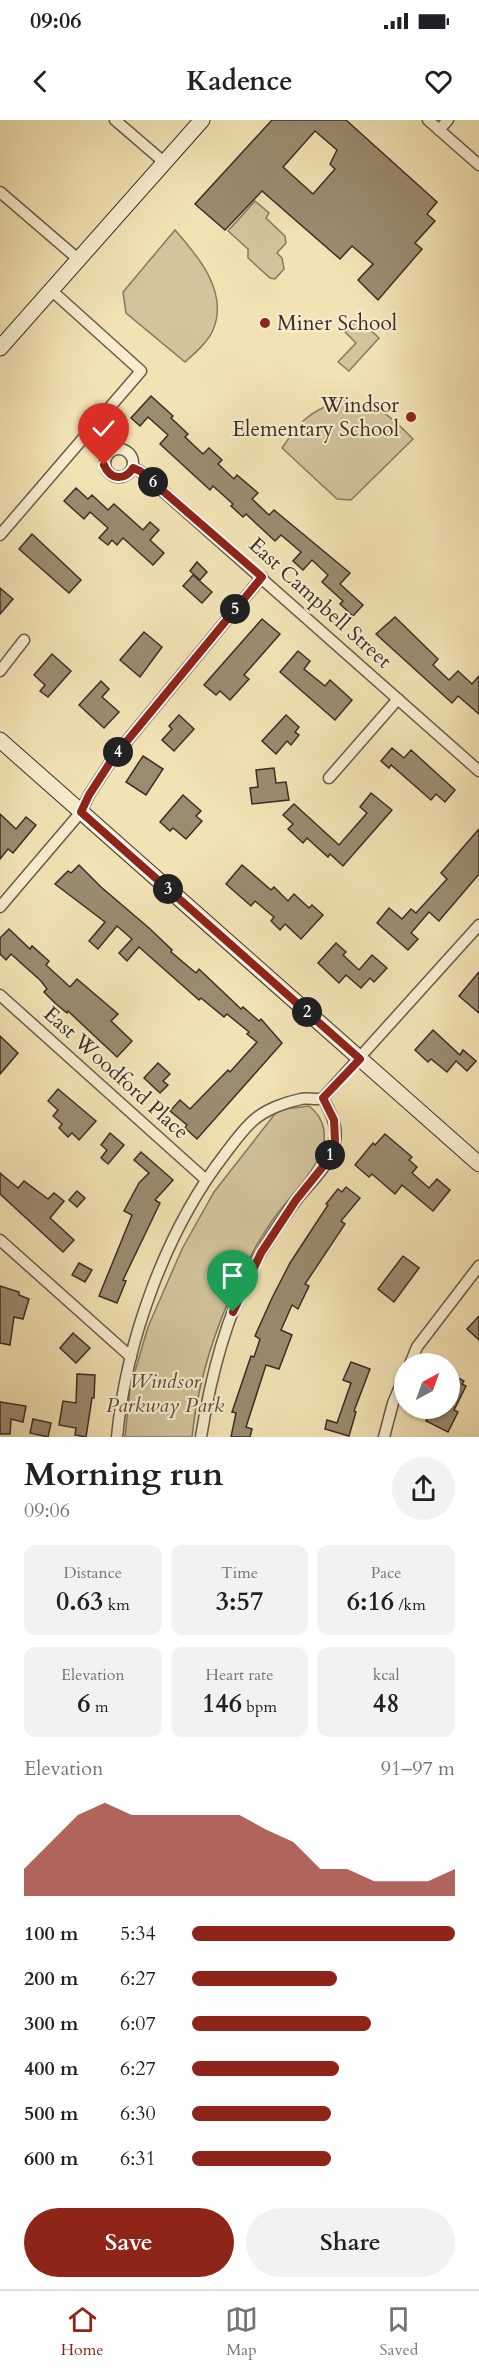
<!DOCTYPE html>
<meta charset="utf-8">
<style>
:root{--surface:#fff;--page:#f2f2f2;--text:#202124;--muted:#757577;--line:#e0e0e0;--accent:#8f2418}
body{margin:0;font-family:Cardo,serif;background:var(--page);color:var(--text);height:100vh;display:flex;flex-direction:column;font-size:22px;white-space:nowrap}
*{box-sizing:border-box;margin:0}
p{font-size:20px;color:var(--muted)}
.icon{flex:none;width:33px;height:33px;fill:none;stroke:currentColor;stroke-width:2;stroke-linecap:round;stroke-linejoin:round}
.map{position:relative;height:1317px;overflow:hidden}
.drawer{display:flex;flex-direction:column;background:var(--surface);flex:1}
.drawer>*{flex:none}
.needle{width:39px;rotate:41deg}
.tools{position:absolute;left:394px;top:1233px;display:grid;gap:12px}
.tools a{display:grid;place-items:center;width:66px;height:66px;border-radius:50%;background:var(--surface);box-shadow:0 2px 4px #0004;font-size:30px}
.pin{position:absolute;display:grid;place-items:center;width:51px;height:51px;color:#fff;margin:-62px -26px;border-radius:50% 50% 50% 0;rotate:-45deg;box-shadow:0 0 6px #0007}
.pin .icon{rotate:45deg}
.km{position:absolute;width:30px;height:30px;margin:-15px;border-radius:50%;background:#222;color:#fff;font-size:16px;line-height:30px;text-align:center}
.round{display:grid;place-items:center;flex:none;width:63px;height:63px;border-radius:32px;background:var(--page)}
.overview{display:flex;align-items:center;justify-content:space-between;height:102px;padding:0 24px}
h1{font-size:33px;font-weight:600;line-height:45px}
.metrics{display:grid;grid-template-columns:repeat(3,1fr);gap:9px;height:102px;padding:6px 24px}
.metrics div{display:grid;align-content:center;border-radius:12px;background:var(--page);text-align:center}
.metrics b{font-size:26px;font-weight:600}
.metrics small{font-size:16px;font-weight:400}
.metrics p{font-size:16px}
.chart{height:168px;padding:12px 24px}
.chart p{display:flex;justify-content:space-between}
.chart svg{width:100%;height:108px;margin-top:6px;fill:var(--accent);opacity:.7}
.cta{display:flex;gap:12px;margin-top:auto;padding:12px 24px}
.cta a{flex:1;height:69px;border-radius:36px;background:var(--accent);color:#fff;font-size:24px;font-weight:600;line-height:69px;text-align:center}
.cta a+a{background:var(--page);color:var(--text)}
ul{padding:0 24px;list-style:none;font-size:20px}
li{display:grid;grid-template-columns:96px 72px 1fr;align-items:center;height:45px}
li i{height:15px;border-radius:8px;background:var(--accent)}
.status{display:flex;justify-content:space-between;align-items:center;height:42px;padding:0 30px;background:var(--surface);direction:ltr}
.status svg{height:16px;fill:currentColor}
header{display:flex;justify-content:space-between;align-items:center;height:78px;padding:0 24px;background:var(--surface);font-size:27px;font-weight:600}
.menu{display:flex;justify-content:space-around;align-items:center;height:84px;border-top:2px solid var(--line);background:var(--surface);font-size:16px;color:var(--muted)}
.menu a{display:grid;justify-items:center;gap:3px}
.menu .selected{color:var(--accent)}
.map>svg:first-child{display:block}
</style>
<div class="status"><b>09:06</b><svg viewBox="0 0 49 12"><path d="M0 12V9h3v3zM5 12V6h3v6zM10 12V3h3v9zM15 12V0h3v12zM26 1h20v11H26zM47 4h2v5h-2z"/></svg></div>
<header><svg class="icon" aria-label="back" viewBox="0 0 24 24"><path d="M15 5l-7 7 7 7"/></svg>Kadence<svg class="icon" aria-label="heart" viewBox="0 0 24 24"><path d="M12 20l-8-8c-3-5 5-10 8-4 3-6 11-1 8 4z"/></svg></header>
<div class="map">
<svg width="479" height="1317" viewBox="0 0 479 1317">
<rect width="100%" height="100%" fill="#f2e3b4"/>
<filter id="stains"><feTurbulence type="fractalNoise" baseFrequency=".00333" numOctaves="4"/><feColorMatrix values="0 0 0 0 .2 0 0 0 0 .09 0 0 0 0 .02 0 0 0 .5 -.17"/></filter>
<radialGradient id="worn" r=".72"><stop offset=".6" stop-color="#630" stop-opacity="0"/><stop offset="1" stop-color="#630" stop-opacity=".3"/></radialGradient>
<g fill="#d3c49c" stroke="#877962" stroke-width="1.5">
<path d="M255,81l14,12 -3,5 19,18 1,7 -9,10 5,5 2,11 -9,10 -5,-1 -22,-20v-9l-20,-18z"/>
<path d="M175,110c23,26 54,62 38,100 -5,12 -18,23 -28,32l-59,-49 -3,-21z"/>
<path d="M358,198l21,20 -30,33 -11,-9 18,-19 -11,-11z"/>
<path d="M339,280c38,4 48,12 74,39l-62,61 -14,-1 -55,-51c19,-28 25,-34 57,-48z"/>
<path d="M309,986c16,12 19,31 11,49 -11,24 -33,44 -48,66 -42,62 -72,141 -80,216h-67l5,-49 18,-61 34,-78 32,-57 64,-82z"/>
</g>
<g fill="#9a8c70" stroke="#3b2e27" stroke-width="1.5" fill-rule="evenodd">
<path d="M272,0h74l91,82 -10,12 8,7 -20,22 7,6 -44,51 -20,-20 15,-16 -21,-18 -12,13 -78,-68 -37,39 -30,-26zM315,11l22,19 -7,14 5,5 -22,25 -30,-27z"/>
<path d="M151,276l22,20 -2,2 17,16 -3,3 18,17 6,-6 13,12 -4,4 16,15 3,-4 21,18 -6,6 17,16 5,-5 76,63 -10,11 23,21 -10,11 -13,-12 3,-3 -21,-19 6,-7 -16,-15 -9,10 -10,-9 8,-9 -20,-17 -6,6 -29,-27 -3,3 -12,-11 2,-2 -20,-18 -3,4 -50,-46 8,-9 -20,-18 -8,9 -9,-8z"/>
<path d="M76,368l12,11 4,-4 16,15 6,-6 29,26 7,-8 9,8 -9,10 14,13 -11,12 -30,-27 -6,7 -5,-5 -4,5 -9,-7 9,-10 -18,-16 -6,7 -20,-18z"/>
<path d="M32,414l49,46 -12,13 -50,-44z"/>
<path d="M197,442l10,10 -7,8 -10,-9z"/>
<path d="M193,455l19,17 -10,11 -19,-17z"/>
<path d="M0,468l13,11 -13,15z"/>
<path d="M395,497l43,42 -5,6 16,15 9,-9 14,13 7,-8v38l-21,-18 -6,7 -76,-69z"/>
<path d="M262,499l18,15 -36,41 5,4 -19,21 -10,-9 -4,4 -12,-10z"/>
<path d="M144,512l18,15 -22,30 -20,-17z"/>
<path d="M298,531l12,10 -6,8 21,17 5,-6 22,20 -17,20 -55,-48z"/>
<path d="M52,534l19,17 -23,26 -8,-6 5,-6 -11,-10z"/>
<path d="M101,561l8,8 -7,8 17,15 -15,16 -25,-23z"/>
<path d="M179,595l15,14 -20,22 -12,-11 10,-11 -3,-3z"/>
<path d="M286,595l13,12 -4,5 4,3 -8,10 -4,-4 -11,13 -14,-13z"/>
<path d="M392,628l12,10 7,-8 44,40 -10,12 -9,-8 -5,6 -40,-35 -2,3 -8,-7z"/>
<path d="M143,636l20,13 -17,26 -20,-13z"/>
<path d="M274,648l2,15 10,-1 3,18 -37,4 -2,-16 8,-1 -2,-17z"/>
<path d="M371,673l21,17 -49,56 -13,-12 -2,3 -21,-19 -4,5 -15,-14 5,-5 -10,-9 11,-11 45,41 28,-32 -7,-6z"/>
<path d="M183,675l18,16 -5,5 6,5 -16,18 -13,-11 -3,3 -10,-9z"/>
<path d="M0,694l16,15 10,-12 10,8 -23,28 -5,-4 -8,10z"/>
<path d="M479,709v45l-40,47 -10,-9 -18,21 7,6 -10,11 -31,-27 12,-15 13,11 9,-10 5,4 31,-34 -6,-6z"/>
<path d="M79,745l22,22 48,41 23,22 -1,2 25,21 3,-4 42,40 2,-2 16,14 2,-2 21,24 -85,96 -12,-11 2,-3 -17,-14 10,-11 10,9 38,-39 2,2 27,-30 -10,-8 2,-2 -22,-18 -3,3 -23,-19 -2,2 -60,-53 -12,14 -8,-8 13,-14 -15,-13 -19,23 -9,-8 16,-19 -50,-38 13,-13 3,2z"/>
<path d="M242,745l29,25 3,-3 14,14 6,-7 15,14 3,-3 11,10 -22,24 -16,-15 -5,6 -9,-9 3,-4 -19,-16 -4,5 -25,-22z"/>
<path d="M9,809l21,20 2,-3 17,15 -3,4 24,22 7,-8 41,35 -7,7 21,20 -15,16 -49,-46 -1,2 -11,-9 -12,-12 3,-3 -6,-8 -30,-27 -5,6 -6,-6v-16z"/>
<path d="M336,823l10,9 -3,3 16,15 13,-15 15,13 -13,14 -4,-4 -9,10 -15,-13 -7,8 -21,-20z"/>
<path d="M479,852v41l-20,-17z"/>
<path d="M433,910l27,25 3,-5 13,11 -9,10 -11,-10 -9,11 -16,-13 -3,3 -13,-12z"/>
<path d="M0,916l18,17 -18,21z"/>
<path d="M158,943l12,11 -7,7 5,4 -8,8 -16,-15z"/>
<path d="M58,969l38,32 -17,19 -7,-7 -4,4 -9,-9 3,-4 -9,-8 5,-6 -10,-9z"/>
<path d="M110,1013l14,12 -16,19 -7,-6 6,-8 -6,-5z"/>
<path d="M385,1014l27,23 -3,3 8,7 -5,6 17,15 8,-9 13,11 -17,21 -31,-26 -7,9 -23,-20 -3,3 -14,-12 18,-22 2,2z"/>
<path d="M141,1032l32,28 -18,20 5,3 -37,77 3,1 -9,22 -18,-7 33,-81 -8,-4 15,-28 10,-10 -15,-13z"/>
<path d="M0,1053l18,15 6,-7 24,18 6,-6 10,8 -14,17 24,22 -11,12 -63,-58z"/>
<path d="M346,1067l14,11 -19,23 4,3 -40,60 4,2 -11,23 -6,-4 -11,25 11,5 -13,34 -13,-4 -20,62 6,2 -2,8h-19l5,-24 -4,-1 19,-56 3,1 6,-18 -5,-3 17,-38 18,-35 38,-58 -2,-1 12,-15 4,3z"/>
<path d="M77,1071l8,7 -8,9 -8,-7z"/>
<path d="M403,1136l16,12 -25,34 -16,-13z"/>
<path d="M79,1143l13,7 -7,12 -13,-7z"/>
<path d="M0,1166l19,6v3l10,4 -6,20 -9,-2 -4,28 -10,-2z"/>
<path d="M479,1196v24l-12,-11z"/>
<path d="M73,1213l17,15 -14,15 -16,-15z"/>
<path d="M351,1242l19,7 -16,42 2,1 -7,24 -24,-7 2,-9 10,3 14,-40 -8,-3z"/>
<path d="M77,1254l18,1 -1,23h-2l-6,39 -11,-2 1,-7 -17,-3 4,-24 13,2z"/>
<path d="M450,1254l14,7 -2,3 4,2 -12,24 4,2 -10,20 -22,-11 6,-13h18z"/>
<path d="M0,1282l26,4 -3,16 -12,-3 -1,15h-10z"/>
<path d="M33,1299l18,4 -3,14 -18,-4z"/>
</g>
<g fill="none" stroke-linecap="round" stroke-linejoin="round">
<defs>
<g id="street">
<path d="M115,0l50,43"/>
<path d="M428,0l51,45"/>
<path d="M439,10l9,-10"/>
<path d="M0,72l78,67"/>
<circle cx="119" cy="343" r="14"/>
<path d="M133,348l7,3 339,300"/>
<path d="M0,415l141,-164 -90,-81"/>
<path d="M0,551l24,-31"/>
<path d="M329,658l69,-79"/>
<path d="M0,787l81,-95 8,-17 24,-37 149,-181"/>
<path d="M0,875l205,184"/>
<path d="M0,1120l131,117"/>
<path d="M410,1244l7,-17 62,-81"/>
<path d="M117,1317c9,-96 49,-207 108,-283 9,-12 19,-26 30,-35 12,-10 31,-17 46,-20 8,-2 15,2 22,-1l156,-173"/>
<path d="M201,1317c10,-63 27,-131 61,-186 11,-18 23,-36 36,-53 13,-16 34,-35 37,-57 3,-15 -5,-30 -12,-43"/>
<path d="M384,1317l9,-34 12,-28"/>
</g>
<g id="secondary">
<path d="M0,228l202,-228"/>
<path d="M0,620l479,424"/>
</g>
</defs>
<use href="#street" stroke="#695b4a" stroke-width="13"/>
<use href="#secondary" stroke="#3b2e27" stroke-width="17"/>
<use href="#street" stroke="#f7edce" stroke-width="10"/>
<use href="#secondary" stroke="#f7edce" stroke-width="15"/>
</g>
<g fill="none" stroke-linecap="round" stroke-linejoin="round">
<defs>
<path id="route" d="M104,345c6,15 21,16 29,3l7,3 122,106 -149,181 -24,37 -8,17 279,247 -37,39 11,22 1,21 -6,18 -33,41 -35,53 -28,59"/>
</defs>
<use href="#route" stroke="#fff" stroke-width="12"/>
<use href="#route" stroke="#8f2418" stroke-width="8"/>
</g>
<g fill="#8f2418" stroke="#f7edce" stroke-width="2">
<circle cx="265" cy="203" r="6"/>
<circle cx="411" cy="297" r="6"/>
</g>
<g text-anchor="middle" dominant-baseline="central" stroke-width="4.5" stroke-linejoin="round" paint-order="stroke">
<g font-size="21" fill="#3b2e27" stroke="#f7edce" text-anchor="start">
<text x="277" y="203">Miner School</text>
<text x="399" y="285" text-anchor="end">Windsor<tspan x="399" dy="24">Elementary School</tspan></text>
</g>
<g font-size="21" fill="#3b2e27" stroke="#f7edce">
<text transform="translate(320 483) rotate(42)">East Campbell Street</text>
<text transform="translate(116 953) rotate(42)">East Woodford Place</text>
</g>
<g font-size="21" font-style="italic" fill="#594c3e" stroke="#f7edce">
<text x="165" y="1261">Windsor<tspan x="165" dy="24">Parkway Park</tspan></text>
</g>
</g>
<rect width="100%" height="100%" filter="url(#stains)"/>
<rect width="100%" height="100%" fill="url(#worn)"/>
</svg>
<div class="tools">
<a><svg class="needle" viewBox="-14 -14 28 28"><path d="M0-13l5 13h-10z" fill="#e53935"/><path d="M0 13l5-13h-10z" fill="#757577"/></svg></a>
</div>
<div class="pin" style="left:233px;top:1192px;background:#1e9e55"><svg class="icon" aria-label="arrive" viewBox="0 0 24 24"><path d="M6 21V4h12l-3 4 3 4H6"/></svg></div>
<div class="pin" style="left:104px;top:345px;background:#d93025"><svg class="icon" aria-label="check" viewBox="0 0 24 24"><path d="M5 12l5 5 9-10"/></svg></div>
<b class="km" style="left:330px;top:1035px">1</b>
<b class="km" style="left:307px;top:892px">2</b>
<b class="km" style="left:168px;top:769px">3</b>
<b class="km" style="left:118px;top:632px">4</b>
<b class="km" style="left:235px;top:489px">5</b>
<b class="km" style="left:153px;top:362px">6</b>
</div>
<section class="drawer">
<div class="overview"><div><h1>Morning run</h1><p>09:06</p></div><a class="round"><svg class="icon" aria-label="share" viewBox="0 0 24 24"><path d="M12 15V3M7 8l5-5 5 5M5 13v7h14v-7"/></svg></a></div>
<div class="metrics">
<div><p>Distance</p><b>0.63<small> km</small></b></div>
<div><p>Time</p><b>3:57</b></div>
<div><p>Pace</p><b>6:16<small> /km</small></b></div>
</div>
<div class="metrics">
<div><p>Elevation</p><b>6<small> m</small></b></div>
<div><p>Heart rate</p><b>146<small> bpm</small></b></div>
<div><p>kcal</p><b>48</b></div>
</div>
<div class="chart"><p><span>Elevation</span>91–97 m</p>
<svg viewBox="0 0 160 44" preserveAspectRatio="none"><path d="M0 44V33L10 22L20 11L30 6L40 11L50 11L60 11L70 11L80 11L90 17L100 22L110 33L120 33L130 38L140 38L150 38L160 33V44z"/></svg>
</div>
<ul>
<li><b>100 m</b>5:34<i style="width:100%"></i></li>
<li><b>200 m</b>6:27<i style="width:55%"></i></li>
<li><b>300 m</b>6:07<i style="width:68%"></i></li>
<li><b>400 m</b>6:27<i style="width:56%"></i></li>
<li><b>500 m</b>6:30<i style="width:53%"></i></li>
<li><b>600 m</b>6:31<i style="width:53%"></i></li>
</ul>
<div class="cta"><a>Save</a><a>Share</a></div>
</section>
<nav class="menu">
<a class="selected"><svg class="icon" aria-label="home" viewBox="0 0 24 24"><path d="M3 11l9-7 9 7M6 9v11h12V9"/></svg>Home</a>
<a><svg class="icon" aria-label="map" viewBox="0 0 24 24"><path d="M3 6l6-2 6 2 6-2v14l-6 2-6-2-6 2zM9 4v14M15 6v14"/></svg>Map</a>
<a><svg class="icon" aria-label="saved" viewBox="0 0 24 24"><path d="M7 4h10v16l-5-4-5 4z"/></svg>Saved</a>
</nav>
